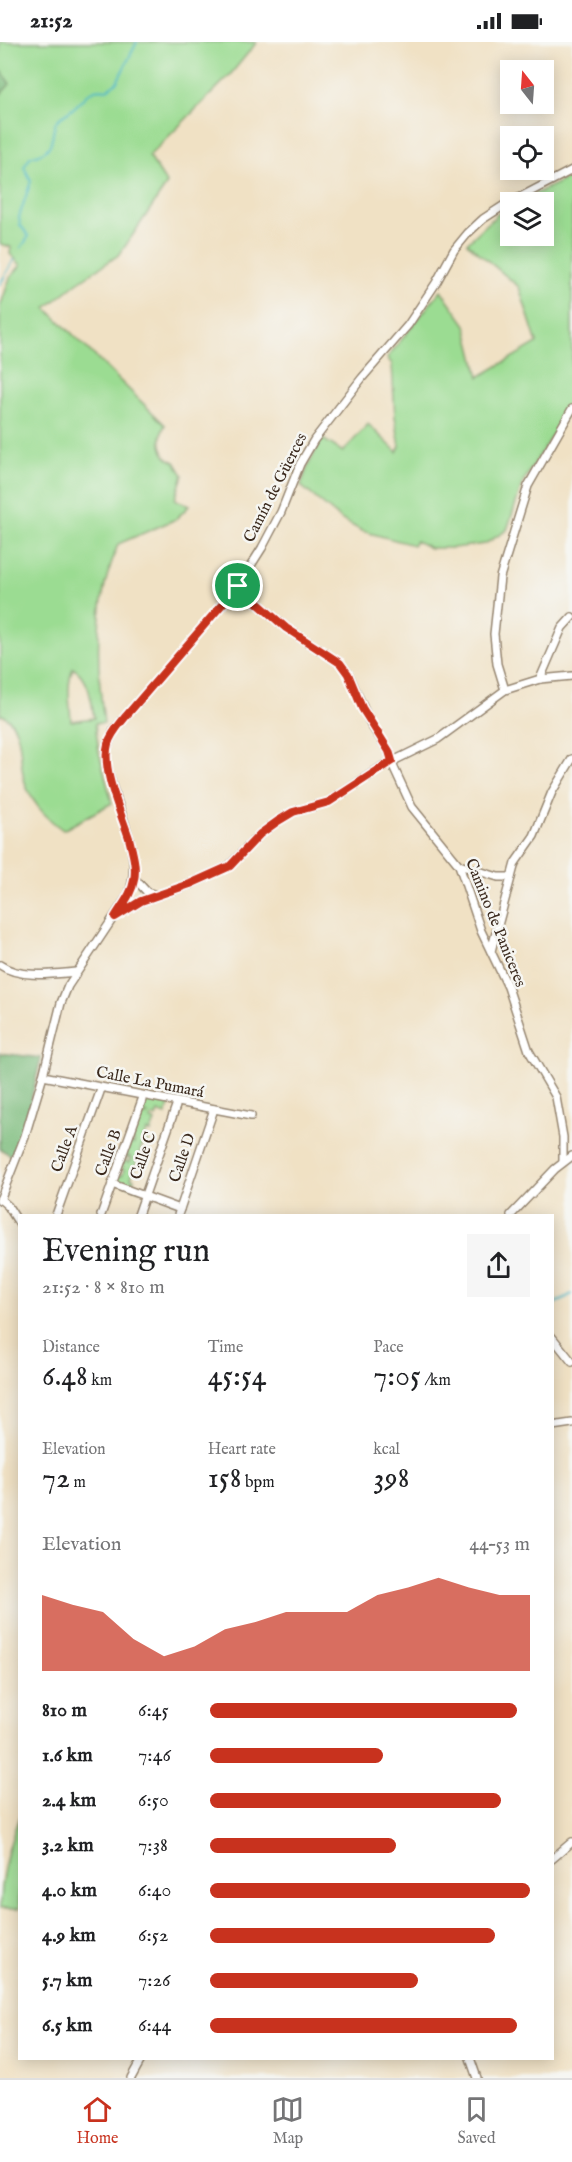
<!DOCTYPE html>
<meta charset="utf-8">
<style>
:root{--surface:#fff;--page:#f6f6f6;--text:#202124;--muted:#757577;--line:#e0e0e0;--accent:#c8321e}
body{margin:0;font-family:"IM FELL English",serif;background:var(--page);color:var(--text);height:100vh;display:flex;flex-direction:column;font-size:22px;white-space:nowrap}
*{box-sizing:border-box;margin:0}
p{font-size:20px;color:var(--muted)}
.icon{flex:none;width:33px;height:33px;fill:none;stroke:currentColor;stroke-width:2;stroke-linecap:round;stroke-linejoin:round}
.map{position:relative;flex:1;overflow:hidden}
.details{position:absolute;left:18px;top:1172px;width:536px;height:846px;display:flex;flex-direction:column;background:var(--surface);border-radius:0px;box-shadow:0 3px 15px #0003}
.details>*{flex:none}
.needle{width:39px;rotate:343deg}
.controls{position:absolute;left:500px;top:18px;display:grid;gap:12px}
.controls a{display:grid;place-items:center;width:54px;height:54px;border-radius:0px;background:var(--surface);box-shadow:0 3px 15px #0003;font-size:30px}
.pin{position:absolute;display:grid;place-items:center;width:51px;height:51px;color:#fff;margin:-26px;border:3px solid #fff;border-radius:50%;box-shadow:0 2px 6px #0007}
.round{display:grid;place-items:center;flex:none;width:63px;height:63px;border-radius:0px;background:var(--page)}
.overview{display:flex;align-items:center;justify-content:space-between;height:102px;padding:0 24px}
h1{font-size:33px;font-weight:600;line-height:45px}
.figures{display:grid;grid-template-columns:repeat(3,1fr);gap:9px;height:102px;padding:6px 24px}
.figures div{display:grid;align-content:center}
.figures b{font-size:30px;font-weight:600}
.figures small{font-size:16px;font-weight:400}
.figures p{font-size:16px}
.chart{height:168px;padding:12px 24px}
.chart p{display:flex;justify-content:space-between}
.chart svg{width:100%;height:108px;margin-top:6px;fill:var(--accent);opacity:.7}
ul{padding:0 24px;list-style:none;font-size:20px}
li{display:grid;grid-template-columns:96px 72px 1fr;align-items:center;height:45px}
li i{height:15px;border-radius:8px;background:var(--accent)}
.status{display:flex;justify-content:space-between;align-items:center;height:42px;padding:0 30px;background:var(--surface);direction:ltr}
.status svg{height:16px;fill:currentColor}
.tab-bar{display:flex;justify-content:space-around;align-items:center;height:84px;border-top:2px solid var(--line);background:var(--surface);font-size:16px;color:var(--muted)}
.tab-bar a{display:grid;justify-items:center;gap:3px}
.tab-bar .selected{color:var(--accent)}
.map>svg:first-child{display:block}
</style>
<div class="status"><b>21:52</b><svg viewBox="0 0 49 12"><path d="M0 12V9h3v3zM5 12V6h3v6zM10 12V3h3v9zM15 12V0h3v12zM26 1h20v11H26zM47 4h2v5h-2z"/></svg></div>
<div class="map">
<svg width="572" height="2036" viewBox="0 0 572 2036">
<rect width="100%" height="100%" fill="#f6f6f2"/>
<filter id="ink" filterUnits="userSpaceOnUse"><feTurbulence type="fractalNoise" baseFrequency=".0167" numOctaves="2"/><feDisplacementMap in="SourceGraphic" scale="12" xChannelSelector="R" yChannelSelector="G"/><feConvolveMatrix kernelMatrix="1 2 1 2 8 2 1 2 1" color-interpolation-filters="sRGB"/></filter>
<filter id="wash" filterUnits="userSpaceOnUse"><feTurbulence type="fractalNoise" baseFrequency=".008" numOctaves="4" result="noise"/><feDisplacementMap in="SourceGraphic" scale="24" xChannelSelector="R" yChannelSelector="G"/><feGaussianBlur stdDeviation="1.35" result="paint"/><feColorMatrix in="noise" values="0 0 0 0 0 0 0 0 0 0 0 0 0 0 0 0 0 1.4 0 .05"/><feComposite in="paint" operator="in"/></filter>
<g filter="url(#wash)">
<rect width="100%" height="100%" fill="#f0e1c4"/>
<g fill="#9bdc92" stroke="#6b8358" stroke-width="1.5" fill-rule="evenodd">
<path d="M0,0h257l-27,33 -81,81 18,28 -47,70 -43,29 -31,25 119,117c-7,13 -6,32 10,37l8,13 -8,24 14,7 -13,13 -58,25c-5,15 -11,30 -14,45 -9,44 -6,90 0,134h-9l4,29 13,51 -49,27c-17,-12 -34,-30 -39,-51 -6,-22 1,-51 -21,-64l-3,1v-409l10,-29 11,-13 -11,-11 1,-7 -11,-3zM73,626c17,11 18,31 21,50l-23,3c-1,-18 -5,-36 2,-53z"/>
<path d="M572,134v227l-49,79 -16,48 -22,14 -32,4h-23l-14,-7 -3,4 -51,-14 -20,-11 -41,-34c5,-18 12,-32 22,-47l20,13 25,-28 29,28 3,-6 -5,-29 -3,-53 -5,-6 54,-68 25,35 13,52 58,-34 -18,-56 -52,-44 33,-31 10,-5v29h33v-34h-24z"/>
<path d="M146,1056l24,4 -4,13 -8,-3 -2,5 -4,-1 -1,4 4,1 -4,11 -4,-1 -3,8 4,2 -2,5 -4,-1 -3,9 3,1 -1,6 -4,-1 -6,18 3,1 -2,5 9,3 -1,3 -23,-9 2,-6h3l2,-5 -3,-2 3,-8 5,2 3,-3 -3,-3 -1,2 -3,-1 5,-14 4,1v-3l-3,-1 8,-23 3,1 2,-3 3,1 1,-2 -7,-3z"/>
<path d="M19,1775v92h-19c0,-33 8,-61 19,-92z"/>
</g>
<g fill="#7cbc7c" stroke="#5c734d" stroke-width="1.5">
<path d="M0,29h2l8,13 -10,11z"/>
<path d="M0,1011l41,5 -12,50 -17,48 -12,-7z"/>
</g>
<g fill="none" stroke-linecap="round" stroke-linejoin="round">
<g stroke="#4ab7c6" stroke-width="2">
<path d="M21,206l8,-12 -9,-11 -1,-8 12,-36 -7,-14 6,-10c5,-2 13,-3 17,-8 7,-6 5,-19 9,-27 4,-6 10,-7 15,-12 13,-9 16,-24 35,-20l11,-8 20,-40"/>
<path d="M0,242l14,-24"/>
<path d="M552,1263l20,-11"/>
</g>
</g>
</g>
<g filter="url(#ink)">
<g fill="none" stroke-linecap="round" stroke-linejoin="round">
<defs>
<g id="street">
<path d="M238,544l48,42 54,35 8,10 23,52 18,26 5,17 18,39 47,58 22,66 27,56 21,64 27,46 7,40v25"/>
<path d="M540,637l22,-51 10,-11"/>
<path d="M505,648l-8,-26 -3,-30 6,-57 28,-91 44,-77"/>
<path d="M459,823l39,12h13"/>
<path d="M135,837l12,13 9,3"/>
<path d="M115,875l26,-16 50,-17 38,-18 31,-32 18,-13 15,-9 36,-10 54,-36 55,-27 67,-49 35,-11 32,-3"/>
<path d="M491,909l24,-88 19,-27 18,-44 20,-33"/>
<path d="M0,923c20,14 53,9 76,7"/>
<path d="M43,1034l208,40"/>
<path d="M112,1142l68,25"/>
<path d="M0,1157l8,7 12,19"/>
<path d="M0,1158l25,-64 18,-60 18,-73 7,-17 61,-92c13,-36 -6,-74 -17,-109 -3,-10 -7,-22 -6,-32 1,-9 5,-15 8,-23l124,-144 24,-38 19,-36 19,-48 14,-24 48,-62 46,-53 28,-42 18,-33 14,-17 15,-14 20,-13 69,-36"/>
<path d="M56,1173l44,-123"/>
<path d="M101,1173l41,-115"/>
<path d="M138,1173l38,-109"/>
<path d="M178,1173l36,-106"/>
<path d="M511,1173l44,-46 17,-13"/>
<path d="M552,1295l20,25"/>
<path d="M552,1384l20,-3"/>
<path d="M552,1817l20,-17"/>
<path d="M470,2016l7,20"/>
<path d="M131,2036l11,-20"/>
</g>
</defs>
<use href="#street" stroke="#968671" stroke-width="10"/>
<use href="#street" stroke="#fff" stroke-width="7"/>
</g>
</g>
<g fill="none" stroke-linecap="round" stroke-linejoin="round" filter="url(#ink)">
<defs>
<path id="route" d="M238,544l48,42 54,35 8,11 14,34 27,43 3,10 -63,41 -36,10 -15,9 -18,13 -30,32 -40,18 -49,17 -26,16c7,-12 17,-23 19,-37 3,-14 -2,-29 -5,-42 -8,-25 -28,-69 -21,-94 3,-11 11,-19 18,-28z"/>
</defs>
<use href="#route" stroke="#fff" stroke-width="12"/>
<use href="#route" stroke="#c8321e" stroke-width="8"/>
</g>
<g text-anchor="middle" dominant-baseline="central" stroke-width="5" stroke-linejoin="round" paint-order="stroke">
<g font-size="16" fill="#3b2a1e" stroke="#f6f6f2">
<text transform="translate(276 446) rotate(-63)">Camín de Güerces</text>
<text transform="translate(495 881) rotate(68)">Camino de Paniceres</text>
<text transform="translate(150 1041) rotate(11)">Calle La Pumará</text>
<text transform="translate(65 1107) rotate(-70)">Calle A</text>
<text transform="translate(109 1111) rotate(-70)">Calle B</text>
<text transform="translate(144 1114) rotate(-71)">Calle C</text>
<text transform="translate(183 1116) rotate(-71)">Calle D</text>
</g>
</g>
</svg>
<div class="controls">
<a><svg class="needle" viewBox="-14 -14 28 28"><path d="M0-13l5 13h-10z" fill="#e53935"/><path d="M0 13l5-13h-10z" fill="#757577"/></svg></a>
<a><svg class="icon" aria-label="locate" viewBox="0 0 24 24"><circle cx="12" cy="12" r="6"/><path d="M12 2v4M12 18v4M2 12h4M18 12h4"/></svg></a>
<a><svg class="icon" aria-label="layers" viewBox="0 0 24 24"><path d="M12 4l9 5-9 5-9-5zM3 14l9 5 9-5"/></svg></a>
</div>
<div class="pin" style="left:238px;top:544px;background:#1e9e55"><svg class="icon" aria-label="arrive" viewBox="0 0 24 24"><path d="M6 21V4h12l-3 4 3 4H6"/></svg></div>
<section class="details">
<div class="overview"><div><h1>Evening run</h1><p>21:52 · 8 × 810 m</p></div><a class="round"><svg class="icon" aria-label="share" viewBox="0 0 24 24"><path d="M12 15V3M7 8l5-5 5 5M5 13v7h14v-7"/></svg></a></div>
<div class="figures">
<div><p>Distance</p><b>6.48<small> km</small></b></div>
<div><p>Time</p><b>45:54</b></div>
<div><p>Pace</p><b>7:05<small> /km</small></b></div>
</div>
<div class="figures">
<div><p>Elevation</p><b>72<small> m</small></b></div>
<div><p>Heart rate</p><b>158<small> bpm</small></b></div>
<div><p>kcal</p><b>398</b></div>
</div>
<div class="chart"><p><span>Elevation</span>44–53 m</p>
<svg viewBox="0 0 160 44" preserveAspectRatio="none"><path d="M0 44V13L10 17L20 20L30 31L40 38L50 34L60 27L70 24L80 20L90 20L100 20L110 13L120 10L130 6L140 10L150 13L160 13V44z"/></svg>
</div>
<ul>
<li><b>810 m</b>6:45<i style="width:96%"></i></li>
<li><b>1.6 km</b>7:46<i style="width:54%"></i></li>
<li><b>2.4 km</b>6:50<i style="width:91%"></i></li>
<li><b>3.2 km</b>7:38<i style="width:58%"></i></li>
<li><b>4.0 km</b>6:40<i style="width:100%"></i></li>
<li><b>4.9 km</b>6:52<i style="width:89%"></i></li>
<li><b>5.7 km</b>7:26<i style="width:65%"></i></li>
<li><b>6.5 km</b>6:44<i style="width:96%"></i></li>
</ul>
</section>
</div>
<nav class="tab-bar">
<a class="selected"><svg class="icon" aria-label="home" viewBox="0 0 24 24"><path d="M3 11l9-7 9 7M6 9v11h12V9"/></svg>Home</a>
<a><svg class="icon" aria-label="map" viewBox="0 0 24 24"><path d="M3 6l6-2 6 2 6-2v14l-6 2-6-2-6 2zM9 4v14M15 6v14"/></svg>Map</a>
<a><svg class="icon" aria-label="saved" viewBox="0 0 24 24"><path d="M7 4h10v16l-5-4-5 4z"/></svg>Saved</a>
</nav>
